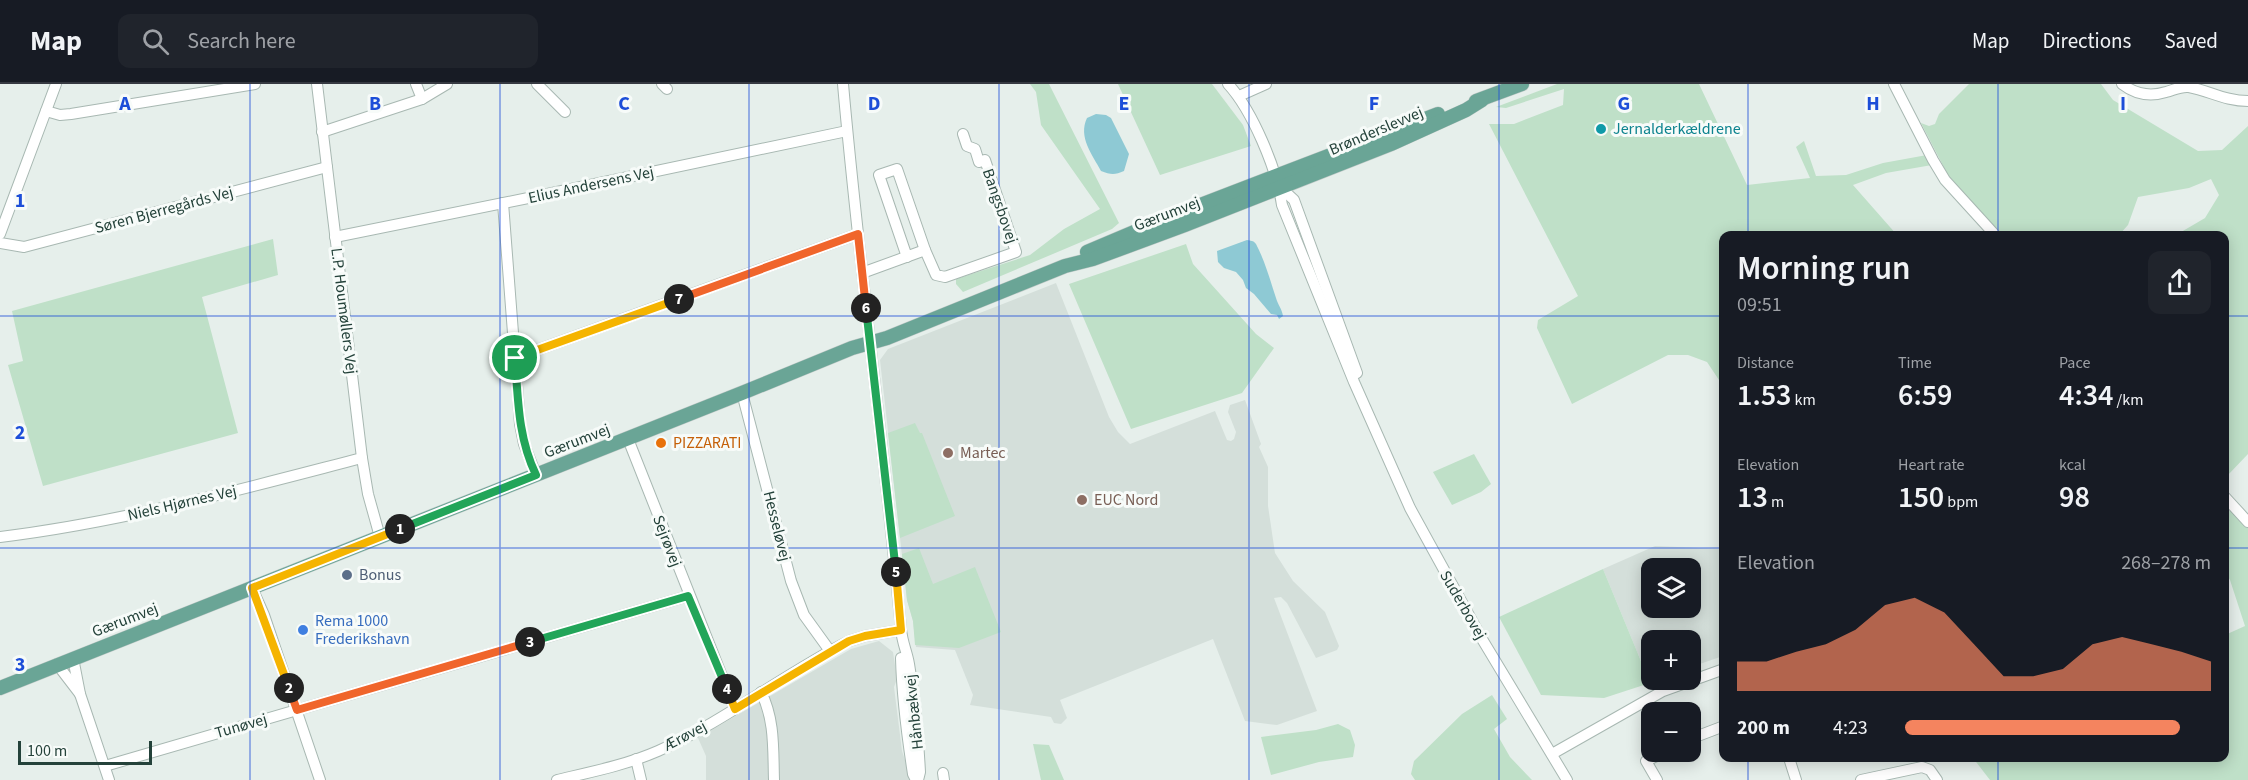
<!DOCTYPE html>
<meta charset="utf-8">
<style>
:root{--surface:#171b24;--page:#20242c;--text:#f1f3f6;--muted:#9ea1a6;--line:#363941;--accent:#f4845f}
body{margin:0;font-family:"Source Sans 3",sans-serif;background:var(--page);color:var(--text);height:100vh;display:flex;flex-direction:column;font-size:22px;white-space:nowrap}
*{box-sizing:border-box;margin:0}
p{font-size:20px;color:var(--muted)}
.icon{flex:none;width:33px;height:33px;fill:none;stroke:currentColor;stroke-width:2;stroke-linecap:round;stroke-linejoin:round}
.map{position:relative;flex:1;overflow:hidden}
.sheet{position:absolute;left:1719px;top:147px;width:510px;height:531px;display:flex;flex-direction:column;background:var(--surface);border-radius:12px;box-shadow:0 3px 15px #0003}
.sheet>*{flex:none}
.buttons{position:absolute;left:1641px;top:474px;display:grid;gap:12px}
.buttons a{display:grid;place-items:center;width:60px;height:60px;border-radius:12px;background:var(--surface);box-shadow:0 3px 15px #0003;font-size:30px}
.scale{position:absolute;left:18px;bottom:15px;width:134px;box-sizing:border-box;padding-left:6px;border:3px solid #24423a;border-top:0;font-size:16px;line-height:21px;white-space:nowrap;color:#24423a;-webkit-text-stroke:4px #f7fbf9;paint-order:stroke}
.pin{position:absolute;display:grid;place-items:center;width:51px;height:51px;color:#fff;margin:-26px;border:3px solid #fff;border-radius:50%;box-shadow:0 2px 6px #0007}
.km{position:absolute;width:30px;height:30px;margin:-15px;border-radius:50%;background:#222;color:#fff;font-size:16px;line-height:30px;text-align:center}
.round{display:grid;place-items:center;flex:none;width:63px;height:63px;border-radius:12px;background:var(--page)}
.summary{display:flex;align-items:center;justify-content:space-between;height:102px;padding:0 18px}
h1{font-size:33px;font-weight:600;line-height:45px}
.stats{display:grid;grid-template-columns:repeat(3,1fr);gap:9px;height:102px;padding:6px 18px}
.stats div{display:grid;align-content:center}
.stats b{font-size:30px;font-weight:600}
.stats small{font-size:16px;font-weight:400}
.stats p{font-size:16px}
.chart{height:168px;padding:12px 18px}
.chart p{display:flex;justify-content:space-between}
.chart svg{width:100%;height:108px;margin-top:6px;fill:var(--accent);opacity:.7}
ul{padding:0 18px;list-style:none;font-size:20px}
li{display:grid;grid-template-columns:96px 72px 1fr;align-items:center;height:45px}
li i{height:15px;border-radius:8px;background:var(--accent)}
header{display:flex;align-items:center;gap:36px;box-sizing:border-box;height:84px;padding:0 30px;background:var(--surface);border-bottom:2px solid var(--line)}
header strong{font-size:28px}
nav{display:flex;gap:33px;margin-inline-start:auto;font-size:21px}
.search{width:420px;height:54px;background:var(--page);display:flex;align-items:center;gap:15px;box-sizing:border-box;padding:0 21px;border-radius:12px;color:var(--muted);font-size:22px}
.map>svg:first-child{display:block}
</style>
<header>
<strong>Map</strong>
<div class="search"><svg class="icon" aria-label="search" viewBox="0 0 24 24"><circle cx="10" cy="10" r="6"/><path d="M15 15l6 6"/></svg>Search here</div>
<nav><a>Map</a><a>Directions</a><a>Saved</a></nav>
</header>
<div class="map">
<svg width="2248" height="696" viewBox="0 0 2248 696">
<rect width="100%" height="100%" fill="#e6efeb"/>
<g fill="#d4dfda" fill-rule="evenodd">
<path d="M1056,199l53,134 9,15 12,12 85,-33 12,29 4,1 3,-2 2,-7 -8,-20 2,-7 15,-5 16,44 -2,3 9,20v39l7,47 18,28 32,31 14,34 -2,4 -21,8 -29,-55 -6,-6 -7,1 43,113 -40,14 -32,-4 -32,-82 -153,61 7,18 -6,6 -7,-1 -3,-6 -81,-12 3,-10 -18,-45 -39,-3 -3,-26 -6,-21 -27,-240 8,-11z"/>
<path d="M1655,462l68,3v107l-32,11 -1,-27h-38v40h7l-9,3 -47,-114zM1652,484h38v40h-38z"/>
<path d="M879,557l14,11 4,27 -3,8 8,64 5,15 2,14h-203v-24l-8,-18 153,-89z"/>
</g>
<g fill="#bfe0c8">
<path d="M1030,0h19l70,139 -7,6 -149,63 -7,-8v-5l74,-24 34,-26 36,-20 -59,-84 -5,-33z"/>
<path d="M1118,0h94l31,41 8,21 -91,29z"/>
<path d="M1557,0h142l48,101 63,-7 -14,-31 8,-6 12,35 30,-1 37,-12 44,-8 5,10 -46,8 -33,12 44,50 -173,1 -1,150 -16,-24 -19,-7h-20l-96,49 -35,-76 1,-8 40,-24 -89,-172h25l49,-19 1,-16 -58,19 -10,-1z"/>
<path d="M1969,0h132l12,16 85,51 24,-1 26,-24v328l-21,22 -3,-2v-238l-48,-1 29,-17 14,-23 -8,-16 -22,9 -51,9 -10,28 -9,10h-118l-51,-56 -29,-56 8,3 6,-2 4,-10z"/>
<path d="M273,155l5,36 -76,22 36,136 -195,53 -35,-121 15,-4 -11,-50z"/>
<path d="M1186,160l7,20 63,70 18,14 -32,45 -111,36 -62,-145z"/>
<path d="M915,339l5,10h2l33,83 -55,22 -12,-105z"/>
<path d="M1474,370l17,30 -10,8 -29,13 -19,-33z"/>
<path d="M2225,427h7l16,16v253h-258l-17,-22h251l1,-123 20,-9 -15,-46 -5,-8z"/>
<path d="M919,464l14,36 42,-17 26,65 -42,16 -44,-3 -2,-24 -6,-21 -5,-46z"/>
<path d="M1603,485l47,114 -46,15 -63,-3 -42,-78z"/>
<path d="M1492,611l15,24 -13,10 16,28 22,23h-117l-4,-6 3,-13 48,-47z"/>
<path d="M1338,640l12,6 5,15 -2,12 -34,5 -48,13 -10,-38 55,-7z"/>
<path d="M1033,660l16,1 15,35h-23z"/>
</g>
<g fill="#8ec9d4">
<path d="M1096,30l10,1 5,3 18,36 -5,17c-9,4 -13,4 -23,0 -9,-17 -23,-34 -14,-53z"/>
<path d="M1247,156c4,1 6,0 9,4 9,17 14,36 20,54 2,7 6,11 7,18l-4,3 -2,-4 -6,-1 -17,-20 -8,-6 -3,-8 -7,-8 -12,-4 -6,-6 -1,-11z"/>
</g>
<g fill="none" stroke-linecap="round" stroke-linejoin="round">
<defs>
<g id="minor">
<path d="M317,0l45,374 6,36 12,43"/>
<path d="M416,0l6,15"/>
<path d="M537,0l28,28"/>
<path d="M662,0l5,5"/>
<path d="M843,0c16,182 41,363 58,545 1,13 6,23 8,35 6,36 9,72 11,108l-2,8"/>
<path d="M1228,0c24,26 49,85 54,121l72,177 56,126 72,131 85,141"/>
<path d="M1894,0l39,76 12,20 51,56"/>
<path d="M2122,0c13,10 28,13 44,8 8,-2 14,-6 23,-5 21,4 36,14 59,14"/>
<path d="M1239,12l27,-12"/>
<path d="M46,27l14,4 11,-1 184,-30"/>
<path d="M322,48l100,-33 25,-15"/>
<path d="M1280,103l14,13 63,173"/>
<path d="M503,119l17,221 4,20 12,31"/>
<path d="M0,150l56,-150"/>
<path d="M335,153l203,-41 309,-65"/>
<path d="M0,159l24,4 303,-80"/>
<path d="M907,173l-28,-82 18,-6 28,81"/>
<path d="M862,189l63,-23 11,25 9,2 71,-25 -31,-92 -6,2 -4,-13 -8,-3 -4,-12"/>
<path d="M515,274l343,-124"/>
<path d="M742,309l49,188 13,34 26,36"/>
<path d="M628,355l107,270"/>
<path d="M2224,412l24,26"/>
<path d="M0,453c123,-15 242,-48 362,-79"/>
<path d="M252,504l12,27 56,165"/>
<path d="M73,574l7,36 29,86"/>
<path d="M901,574c1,39 6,77 12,116l3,6"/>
<path d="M57,580l23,30"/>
<path d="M761,608c14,28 12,57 13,88"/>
<path d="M1690,655l34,-13"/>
<path d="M1552,670l111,-63 61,-22"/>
<path d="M1789,674l7,22"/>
<path d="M636,675l5,21"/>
<path d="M105,682l583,-170"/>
<path d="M943,689l1,7"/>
<path d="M557,696c34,-8 69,-15 101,-29 67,-30 126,-77 191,-110l16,-5 36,-6"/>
<path d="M1657,696l-11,-19 19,-9"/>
<path d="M1861,696l61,-13 8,3 7,10"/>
</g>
<g id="major">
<path d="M1476,17l46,-17"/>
<path d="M1087,168l90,-38 261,-100"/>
<path d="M0,604l742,-295 110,-45 35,-10 178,-72 28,-7 92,-34 206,-81 75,-34 16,-10"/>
</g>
</defs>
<use href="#minor" stroke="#a8b8b2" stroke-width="12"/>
<use href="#major" stroke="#c2cac8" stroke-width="15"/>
<use href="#minor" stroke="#fff" stroke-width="10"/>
<use href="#major" stroke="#6aa596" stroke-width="14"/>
</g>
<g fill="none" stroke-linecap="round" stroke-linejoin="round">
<defs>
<path id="split-1" d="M400,445l136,-54c-18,-37 -18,-76 -21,-117"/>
<path id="split-2" d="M289,604l-37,-100 148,-59"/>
<path id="split-3" d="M289,604l8,22 233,-68"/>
<path id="split-4" d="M530,558l158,-46 39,93"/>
<path id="split-5" d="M727,605l8,20 114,-68 16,-5 36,-6 -5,-58"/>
<path id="split-6" d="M866,224l30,264"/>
<path id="split-7" d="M679,215l179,-65 8,74"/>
<path id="split-8" d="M515,274l164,-59"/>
</defs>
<use href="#split-1" stroke="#fff" stroke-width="12"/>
<use href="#split-2" stroke="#fff" stroke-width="12"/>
<use href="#split-3" stroke="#fff" stroke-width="12"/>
<use href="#split-4" stroke="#fff" stroke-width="12"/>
<use href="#split-5" stroke="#fff" stroke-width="12"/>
<use href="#split-6" stroke="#fff" stroke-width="12"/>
<use href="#split-7" stroke="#fff" stroke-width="12"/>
<use href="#split-8" stroke="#fff" stroke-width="12"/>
<use href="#split-1" stroke="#22a559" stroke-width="8"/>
<use href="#split-2" stroke="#f5b400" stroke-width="8"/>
<use href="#split-3" stroke="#f0652b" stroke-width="8"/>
<use href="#split-4" stroke="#22a559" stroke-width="8"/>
<use href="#split-5" stroke="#f5b400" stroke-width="8"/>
<use href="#split-6" stroke="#22a559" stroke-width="8"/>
<use href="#split-7" stroke="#f0652b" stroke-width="8"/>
<use href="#split-8" stroke="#f5b400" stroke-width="8"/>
</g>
<path fill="none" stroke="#1d4ed8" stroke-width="1.5" stroke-opacity="0.55" d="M250,0v696M500,0v696M749,0v696M999,0v696M1249,0v696M1499,0v696M1748,0v152M1998,0v152M0,232h1724M2224,232h24M0,464h1724M2224,464h24M1748,674v22M1998,674v22"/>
<circle fill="#0f9aa8" stroke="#f7fbf9" stroke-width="2" cx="1601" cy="45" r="6"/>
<circle fill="#e8710a" stroke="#f7fbf9" stroke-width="2" cx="661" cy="359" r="6"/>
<g fill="#8d6e63" stroke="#f7fbf9" stroke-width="2">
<circle cx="948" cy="369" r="6"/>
<circle cx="1082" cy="416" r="6"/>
</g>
<circle fill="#5c6f8a" stroke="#f7fbf9" stroke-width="2" cx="347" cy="491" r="6"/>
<circle fill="#3f7fe0" stroke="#f7fbf9" stroke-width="2" cx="303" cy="546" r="6"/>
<g text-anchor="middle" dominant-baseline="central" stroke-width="6" stroke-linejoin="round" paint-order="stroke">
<g font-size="16" fill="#0d838f" stroke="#f7fbf9" text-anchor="start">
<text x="1613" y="45">Jernalderkældrene</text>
</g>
<g font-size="16" fill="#24423a" stroke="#f7fbf9">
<text transform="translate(1376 47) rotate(-23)">Brønderslevvej</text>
<text transform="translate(591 101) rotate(-12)">Elius Andersens Vej</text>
<text transform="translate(1000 122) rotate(71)">Bangsbovej</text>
<text transform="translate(164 126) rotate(-15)">Søren Bjerregårds Vej</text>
<text transform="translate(1167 130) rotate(-21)">Gærumvej</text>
<text transform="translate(344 227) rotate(83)">L.P. Houmøllers Vej</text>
<text transform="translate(577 357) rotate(-21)">Gærumvej</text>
<text transform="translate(182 419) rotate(-13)">Niels Hjørnes Vej</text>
<text transform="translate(777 442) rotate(76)">Hesseløvej</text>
<text transform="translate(667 457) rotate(69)">Sejrøvej</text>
<text transform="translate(1463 521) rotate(60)">Suderbovej</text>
<text transform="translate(125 536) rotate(-21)">Gærumvej</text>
<text transform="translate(914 628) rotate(-96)">Hånbækvej</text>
<text transform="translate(241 642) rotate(-16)">Tunøvej</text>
<text transform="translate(685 652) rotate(-28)">Ærøvej</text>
</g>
<g font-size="16" fill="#c56008" stroke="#f7fbf9" text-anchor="start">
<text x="673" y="359">PIZZARATI</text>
</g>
<g font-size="16" fill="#785e54" stroke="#f7fbf9" text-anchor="start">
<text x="960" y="369">Martec</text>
<text x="1094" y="416">EUC Nord</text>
</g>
<g font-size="16" fill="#4e5e75" stroke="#f7fbf9" text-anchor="start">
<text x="359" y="491">Bonus</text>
</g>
<g font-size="16" fill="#366cbe" stroke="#f7fbf9" text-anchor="start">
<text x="315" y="537">Rema 1000<tspan x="315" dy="18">Frederikshavn</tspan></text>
</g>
</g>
<g font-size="20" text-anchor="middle" font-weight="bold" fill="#1d4ed8" stroke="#f7fbf9" stroke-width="6" stroke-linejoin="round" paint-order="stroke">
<text x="125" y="26">A</text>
<text x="375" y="26">B</text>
<text x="624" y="26">C</text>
<text x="874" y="26">D</text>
<text x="1124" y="26">E</text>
<text x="1374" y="26">F</text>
<text x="1624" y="26">G</text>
<text x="1873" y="26">H</text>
<text x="2123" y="26">I</text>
<text x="20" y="123">1</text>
<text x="20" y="355">2</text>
<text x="20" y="587">3</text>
</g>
</svg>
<div class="buttons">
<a><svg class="icon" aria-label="layers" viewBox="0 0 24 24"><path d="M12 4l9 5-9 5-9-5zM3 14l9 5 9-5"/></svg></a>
<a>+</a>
<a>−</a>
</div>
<div class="scale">100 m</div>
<div class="pin" style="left:515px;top:274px;background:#1e9e55"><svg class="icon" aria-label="arrive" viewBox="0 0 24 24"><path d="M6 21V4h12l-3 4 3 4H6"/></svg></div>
<b class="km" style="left:400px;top:445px">1</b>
<b class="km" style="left:289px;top:604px">2</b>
<b class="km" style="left:530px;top:558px">3</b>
<b class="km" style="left:727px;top:605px">4</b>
<b class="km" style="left:896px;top:488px">5</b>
<b class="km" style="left:866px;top:224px">6</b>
<b class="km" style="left:679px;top:215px">7</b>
<section class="sheet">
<div class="summary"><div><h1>Morning run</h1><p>09:51</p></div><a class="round"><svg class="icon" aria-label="share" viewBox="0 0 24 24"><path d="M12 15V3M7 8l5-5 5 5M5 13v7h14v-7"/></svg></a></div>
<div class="stats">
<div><p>Distance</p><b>1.53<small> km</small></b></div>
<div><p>Time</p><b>6:59</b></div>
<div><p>Pace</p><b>4:34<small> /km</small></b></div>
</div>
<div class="stats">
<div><p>Elevation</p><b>13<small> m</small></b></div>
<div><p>Heart rate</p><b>150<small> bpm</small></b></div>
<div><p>kcal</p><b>98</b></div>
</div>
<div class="chart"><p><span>Elevation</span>268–278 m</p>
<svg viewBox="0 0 160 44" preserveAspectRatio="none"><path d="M0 44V32L10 32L20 28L30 25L40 19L50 9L60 6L70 12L80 25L90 38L100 38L110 35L120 25L130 22L140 25L150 28L160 32V44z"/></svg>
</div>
<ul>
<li><b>200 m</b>4:23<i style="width:90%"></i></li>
</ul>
</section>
</div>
